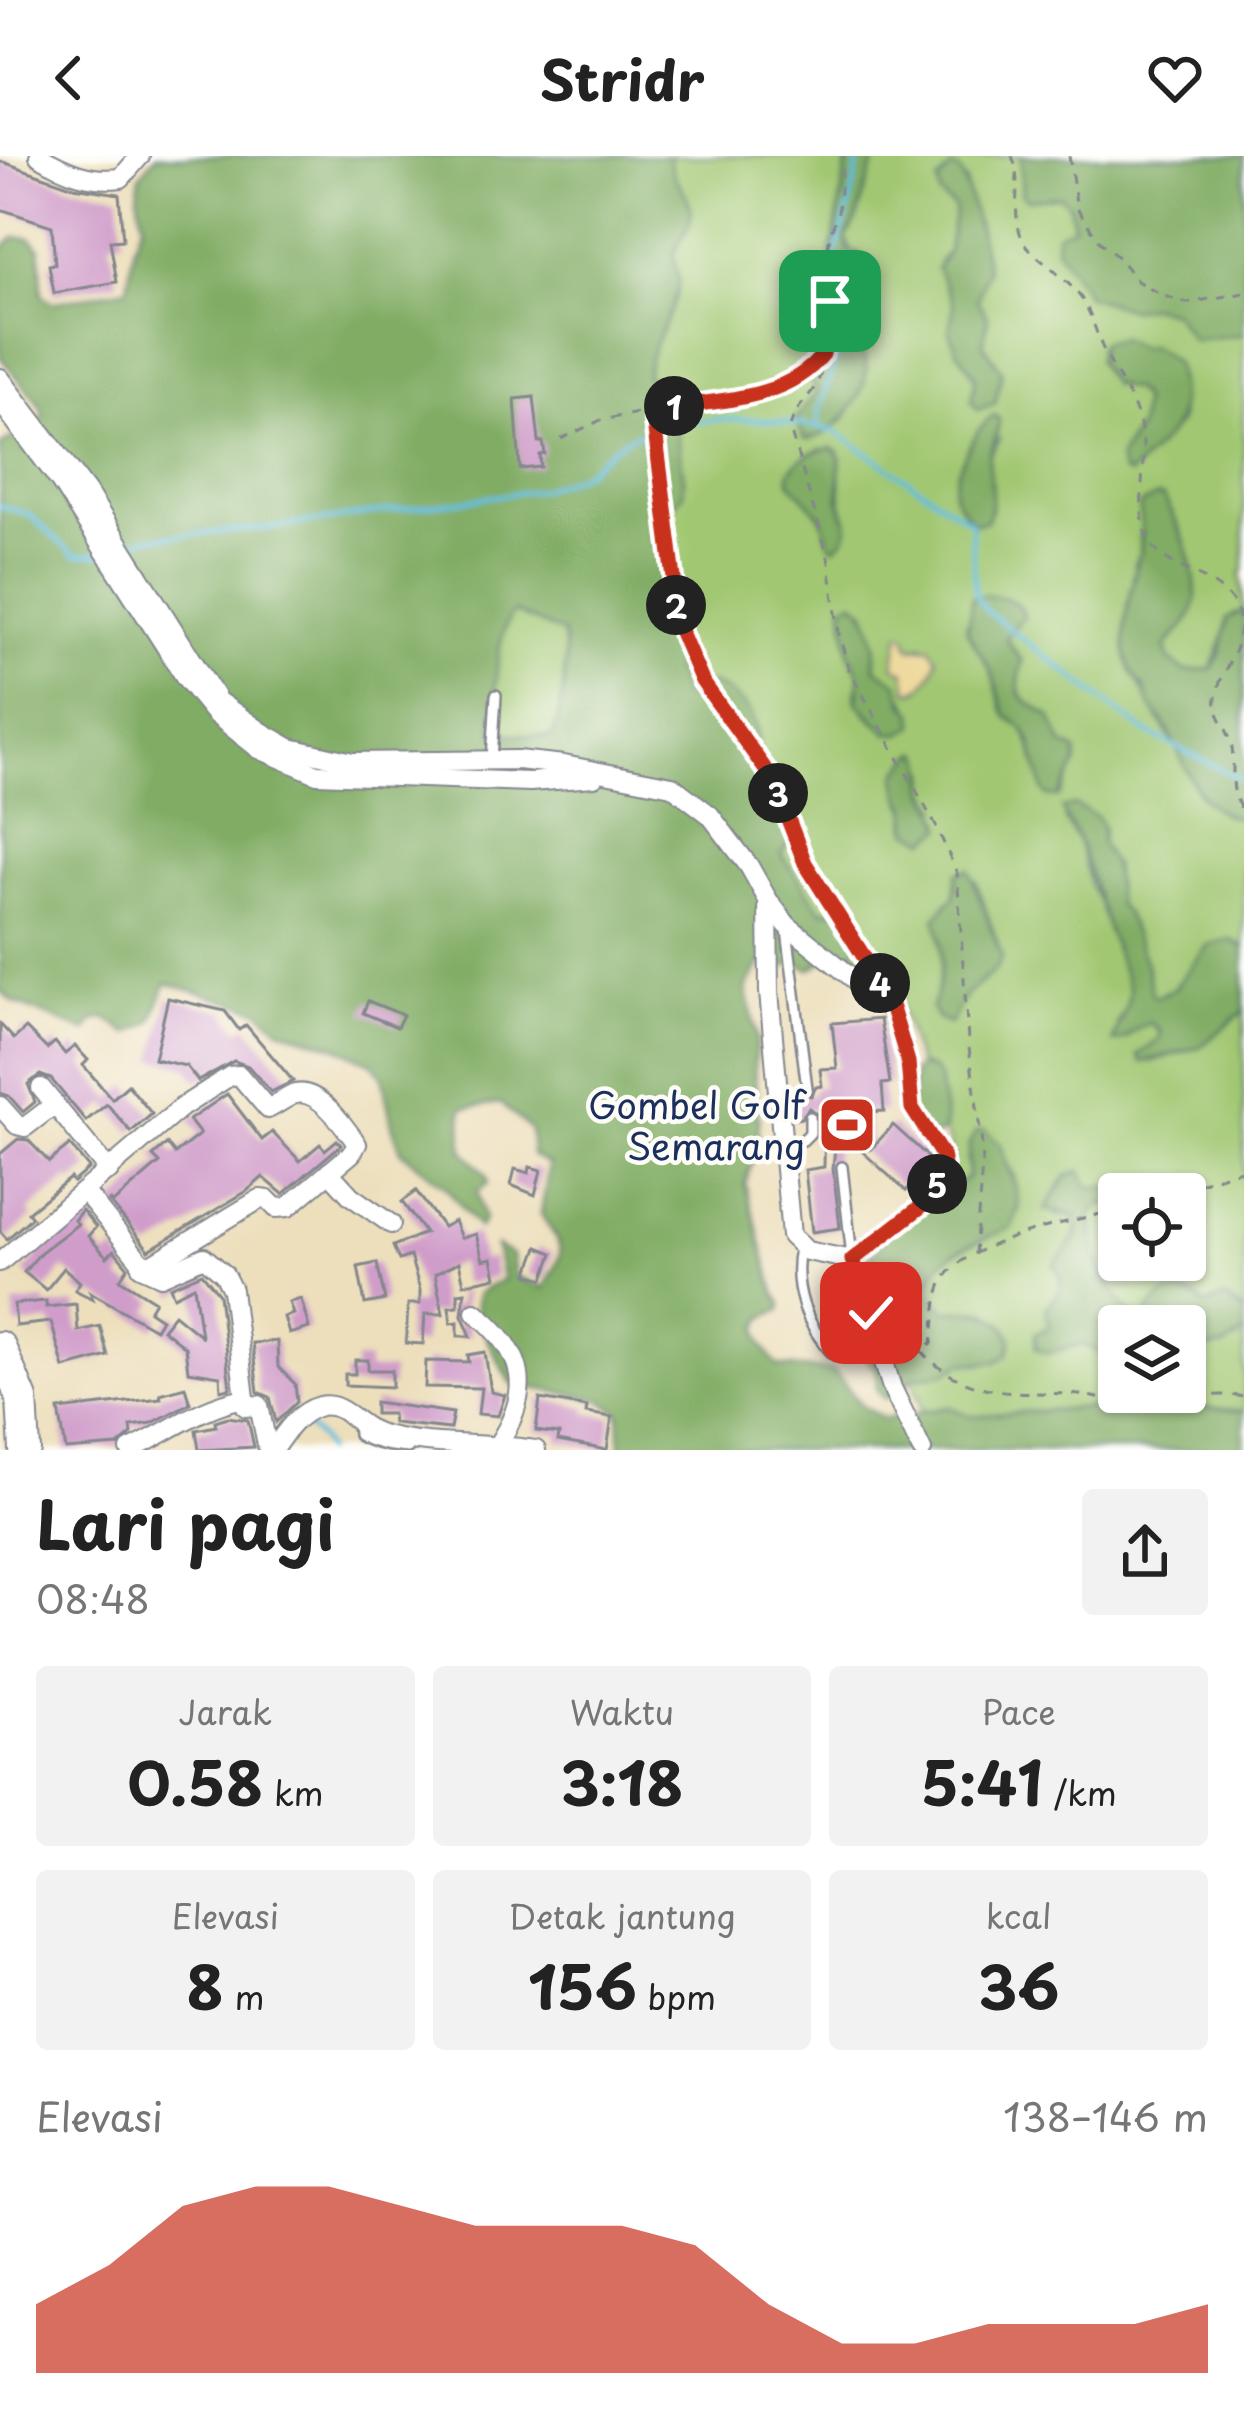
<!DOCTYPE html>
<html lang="id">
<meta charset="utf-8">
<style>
:root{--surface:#fff;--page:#f2f2f2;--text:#222;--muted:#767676;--accent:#c8321e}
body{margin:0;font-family:"Playpen Sans",sans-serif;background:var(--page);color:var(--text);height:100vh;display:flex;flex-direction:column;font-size:45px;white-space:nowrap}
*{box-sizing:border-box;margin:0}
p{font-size:39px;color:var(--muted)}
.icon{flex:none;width:66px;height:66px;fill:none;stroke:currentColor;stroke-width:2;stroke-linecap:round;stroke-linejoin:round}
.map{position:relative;height:1294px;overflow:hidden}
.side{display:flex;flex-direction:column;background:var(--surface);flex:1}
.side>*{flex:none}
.buttons{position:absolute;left:1098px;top:1017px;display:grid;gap:24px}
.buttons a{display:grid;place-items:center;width:108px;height:108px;border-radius:12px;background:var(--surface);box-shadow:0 3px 9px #0004;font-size:60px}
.pin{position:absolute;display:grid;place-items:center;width:102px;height:102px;color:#fff;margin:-51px;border-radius:24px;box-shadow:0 6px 18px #0006}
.km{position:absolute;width:60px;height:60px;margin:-30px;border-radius:50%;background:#222;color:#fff;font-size:33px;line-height:60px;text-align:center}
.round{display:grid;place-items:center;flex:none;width:126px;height:126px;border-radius:12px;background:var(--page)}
.overview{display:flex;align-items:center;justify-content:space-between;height:204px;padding:0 36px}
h1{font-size:66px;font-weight:700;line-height:90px}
.figures{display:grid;grid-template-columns:repeat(3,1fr);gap:18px;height:204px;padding:12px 36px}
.figures div{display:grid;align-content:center;border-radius:12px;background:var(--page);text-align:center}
.figures b{font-size:60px;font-weight:700}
.figures small{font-size:33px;font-weight:400}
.figures p{font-size:33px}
.chart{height:336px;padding:24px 36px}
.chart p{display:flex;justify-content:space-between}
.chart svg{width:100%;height:216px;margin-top:12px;fill:var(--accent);opacity:.7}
header{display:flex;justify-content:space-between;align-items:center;height:156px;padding:0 36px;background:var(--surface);font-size:54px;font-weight:700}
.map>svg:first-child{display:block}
</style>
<header><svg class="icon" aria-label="back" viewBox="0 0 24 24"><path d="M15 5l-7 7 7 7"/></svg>Stridr<svg class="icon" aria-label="heart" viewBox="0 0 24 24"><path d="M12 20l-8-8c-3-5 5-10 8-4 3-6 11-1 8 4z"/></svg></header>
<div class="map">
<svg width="1244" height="1294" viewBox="0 0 1244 1294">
<rect width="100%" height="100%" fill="#fdfcf7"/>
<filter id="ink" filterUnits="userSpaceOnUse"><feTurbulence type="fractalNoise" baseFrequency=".00833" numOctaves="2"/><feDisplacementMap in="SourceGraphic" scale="24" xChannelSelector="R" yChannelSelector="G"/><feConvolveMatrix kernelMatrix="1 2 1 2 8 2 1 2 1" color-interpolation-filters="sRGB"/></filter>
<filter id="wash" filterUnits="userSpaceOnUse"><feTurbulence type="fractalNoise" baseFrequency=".004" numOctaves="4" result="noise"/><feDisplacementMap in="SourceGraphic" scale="48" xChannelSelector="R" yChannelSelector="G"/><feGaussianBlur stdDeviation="2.7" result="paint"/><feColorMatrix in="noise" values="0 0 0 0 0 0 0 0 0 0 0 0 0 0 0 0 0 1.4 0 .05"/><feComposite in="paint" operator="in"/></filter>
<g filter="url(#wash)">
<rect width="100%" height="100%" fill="#eddfbc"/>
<g fill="#a1c772" stroke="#5e7b68" stroke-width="3" fill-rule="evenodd">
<path d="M670,0h178l-17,98 1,19 24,-8 -10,-28 10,-17 20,-64h145l1,38 5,5 35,-3 8,11 3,20 -17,20 32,49 43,13 21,-3 21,6 19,28 52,-6v235l-3,5 3,37 -11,4 -22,54 -26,2 -16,-11 -3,-13c6,-10 19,-19 23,-29 15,-40 -6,-86 -25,-120l-25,38 2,14 -6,12 -10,83c4,30 39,82 55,109 9,13 11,32 22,43 10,11 28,20 42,21v130l-2,-3h-34l-34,44 -17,8 -5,-3 -6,-30 -20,-50 -9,-9 -4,-39 -13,-24 3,-14 -6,-11 -32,3 14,23 11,43 14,26 25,75 1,13 -13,23 10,15 9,-11 15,-4 9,10 -1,7 -21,15 12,7 50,-15 44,-36v301c-14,-11 -20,-17 -38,-6l-10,-9 -46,11 -7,12h-6l-21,-24 -20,-38 -5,-42 9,-11 19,-5v60h66v-66h-62l-4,-7 -22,2 -34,-8 -15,24 8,10 20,1c2,21 -1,32 -19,44l4,30 -14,18 2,19 -13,6v15l12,5 35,-9 24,13 12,-1v36h66v-54c22,13 39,14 59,-5v78l-59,-5 -44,5 -33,-5 -138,10 -21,-9 -26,5 -11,-34 32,-5 18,-10 21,1 19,-41 -17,-12 -40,-1 -17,-17c5,-43 50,-49 83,-66l8,-19 -5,-33 -11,-17v-7l-36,7 1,19 -23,16c2,-24 13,-38 -1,-61 6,-17 -6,-34 -4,-52l-14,-14h-7l-19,-60 -15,-31 -32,-21 8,-14 -25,-31 -15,1 -40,-56 14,-23 -1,-19 -13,-5 -20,4 -9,-25 6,-27 -1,-31 -10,-18 -48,-23 -9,11 -6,-2c-16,-26 -6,-59 -17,-88l10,-15 -25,-63 32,-49 -5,-27 -33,-78 1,-13 32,-80 -6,-26 5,-12 3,-59 -10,-10zM966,25l3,26 10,18v20l7,26 -9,30 11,17 -5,26 19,27 -7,32 -18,-21 -28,-50 5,-26 -14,-32 -1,-12 9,-11 7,-43 -11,-8zM843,144l19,4 -4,26 9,40 -4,16 -20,35 -33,19 -14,-21 21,-27 -7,-13 -1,-12 19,-18 8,-39zM1098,191h40l39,23 3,51 -51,54 -7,-23 17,-26 3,-27 -8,-10c-24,-4 -37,-14 -36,-42zM999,283l-10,18 2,52 -32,-36 10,-26zM820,293l18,2c5,24 -2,46 9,68l-23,3 -19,-28 -4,-35zM991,439l26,9v19l-11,16 16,22c-13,59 25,36 41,84l7,2 7,11 -15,35 -25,-34 -14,-31 -20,-17 -12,-41 -24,-39 -1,-7zM865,453l12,39 -2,19 17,13 18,27 -22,26 -22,-20 -11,-17 6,-20c-15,-33 -17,-37 4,-67zM909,485l1,7 13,-3 10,25c-10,9 -8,23 -25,21zM906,610l22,4 -1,20 12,18 -32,18 2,-13 -9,-19 1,-25zM976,725l26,76c-13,27 -43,41 -70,51l10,-27 2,-75 10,-9 3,-13z"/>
<path d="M514,456l49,21c5,35 0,71 -10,104l-60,-4c3,-31 0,-98 21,-121z"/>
</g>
<g fill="#80ac64" stroke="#4e6e61" stroke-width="3" fill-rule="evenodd">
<path d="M156,0h514c-2,25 22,34 21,60 -2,16 -9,20 -15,33 -5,12 4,24 2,37 -5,32 -29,59 -32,90l12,6 15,23 11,76 -1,13 -31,36 2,13 22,18 4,26 -13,21c11,29 1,62 17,88l6,2 9,-11 13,-4c78,39 26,73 49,128l28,-3 8,10 -1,13 -15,23 40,56 22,2 18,28 -8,14 -20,1 -22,14 -18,-7 -5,4 -26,-4 -16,26 11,50 -3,29 5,55 -2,24 -12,38 30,109 7,10 -1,7c-6,3 -14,4 -18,9 -12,15 6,37 15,47l56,5 27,34 23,14 65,-12 21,9 138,-10 33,5 44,-5 59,5v39h-623l-2,-37 -17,-13 -90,-16c-9,-17 -45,-71 -34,-90 4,-6 19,-10 25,-14l-7,-34 16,9 3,21 29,12c24,-42 20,-36 -3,-74l8,-49 -17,-10 -2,-26 -30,-26 -38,5 1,42 23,25 2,8 -11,9 7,27 -5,9 -34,-42 -44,-35 -9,-26 -10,-50 -9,-11 -38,-18 -55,-17 -20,-19 -94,-27 -14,39 -24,12 -22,-16 -13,3 -7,11 -73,-30 -13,-11v-545l44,-30 -5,-13 -39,-46v-105l14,-15 16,1 10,10 2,47 11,8 74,-15 7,-41 9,-25 -5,-26 2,-21zM514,456l49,21c5,35 0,71 -10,104l-60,-4c3,-31 0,-99 21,-121z"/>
<path d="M848,0h28l-20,64 -10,17 2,13 11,3 1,6 -21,16 -7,-1 -1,-13z"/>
<path d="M1021,0h223v178l-52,6 -19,-28 -21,-6 -21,3 -43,-13 -32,-49v-13l17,-8 -3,-19 -9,-11 -34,3 -5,-5z"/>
<path d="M951,12l7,1c8,10 30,92 28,103 -2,9 -7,19 -9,28l11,18 -5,26 19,27 -7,32 -17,7 -7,-9 5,-25 -18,-24 -9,-20 5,-26 -17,-38 11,-17 7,-43 -15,-13 -2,-13z"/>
<path d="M848,127l7,1c9,23 4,25 3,46 -1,13 7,25 8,37 3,27 -34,74 -62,72l-8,-20 21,-27 -7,-13 -1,-12 19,-18 8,-39 7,-11 -1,-13z"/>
<path d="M1120,182l18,9 14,-1 23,17c15,64 -4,69 -46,112l-7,-3 -3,-14 20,-32 3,-27 -8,-9 -23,-6 -14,-23 3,-18z"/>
<path d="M994,259l5,4c0,19 -10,28 -10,40 1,22 7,41 -3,62l-11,2c-7,-6 -20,-20 -21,-31 -2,-18 25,-68 40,-77z"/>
<path d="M833,292l7,10 -1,40 9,28 -3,12 -10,10 -6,-6 -8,-26 -31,-34 -1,-7c6,-17 27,-25 44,-27z"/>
<path d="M1158,340l6,2c15,28 44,89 26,119 -6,11 -18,19 -24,30l3,13 16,11 26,-2 10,-17 6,-33 17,-8v207c-47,-1 -58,-55 -77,-90 -11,-20 -18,-14 -23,-41 -35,-26 -13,-100 -4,-134 4,-13 0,-34 0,-48z"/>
<path d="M985,439c15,1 34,4 39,20l-18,24 16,22c-9,41 -1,36 29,56l12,28 13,6v14l-17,32 -12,-1 -4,-6 -13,-50 -7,-12 -17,-12 -15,-45 -24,-40 5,-34z"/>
<path d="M854,445c20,13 23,44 21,66l23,16 6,20 10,10 1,12 -14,9 -13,-1 -31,-31 3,-26 -11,-24 -6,-46z"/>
<path d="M920,596c12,15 1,23 7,39 5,14 14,21 16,37l-16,12 -18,-9 -2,-25 -7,-12 -3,-19 17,-21z"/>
<path d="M1074,649l23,12 6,11 -2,14 12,24 4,38 9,10 20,51 6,29 5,3 17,-8 34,-44 22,-6 14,9v63l-44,36 -58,15 -4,-7 21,-16 1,-7 -9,-9c-16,2 -21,18 -38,19 4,-20 17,-35 16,-55 -20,-47 -33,-97 -50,-145 -5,-13 -14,-21 -17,-34z"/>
<path d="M969,713l33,88 -6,12 -30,26 -16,29 -12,-5 -6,-11c10,-28 15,-62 3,-90l19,-21 3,-24z"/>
<path d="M919,910l14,3c7,9 14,51 11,63l-13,6 -17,-9 -5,-18 5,-40z"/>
<path d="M984,974l17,15c5,30 28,48 10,82 -33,16 -78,23 -83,66l17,17c29,1 54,-2 67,30l-4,15 -12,7 -34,1 -17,10 -33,5 -14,15 -13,6 -8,-9v-19l-14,-17c-1,-6 2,-13 0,-20 -7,-25 -27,-27 -23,-65l35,-17 41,-55 29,-4 23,-16 1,-33 7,-12z"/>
<path d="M1080,1015l10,16h29l4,6 -4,1v6l-19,5 -9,11 5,42 20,38 15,20 12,4c18,-30 35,-38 63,-14l19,-8 19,14v21l-19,14 -21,2 -19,-11v-12h-66v30l-12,1 -24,-13 -35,9 -12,-5v-15l14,-6 -4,-19 15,-18v-14l-7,-11 24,-30 -2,-19 -31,-6 22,-34z"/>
</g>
<path fill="#eeda9e" stroke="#84847e" stroke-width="3" d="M900,478l6,1 4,13 20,-1 7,11c-2,14 -14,34 -29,33l-3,-19 -11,-6z"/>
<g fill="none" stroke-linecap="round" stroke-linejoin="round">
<g stroke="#61bedf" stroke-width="4.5">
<path d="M819,271l-1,-13 29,-88 -1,-32 -11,-39 17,-58 7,-41"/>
<path d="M0,350l28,8 47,42 27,-2"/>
<path d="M124,389l21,-7 118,-9 276,-39c14,-6 31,-10 43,-17 16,-10 28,-26 44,-34 55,-28 152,-22 210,-7l135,90 4,72 11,17 158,120 100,50"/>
<path d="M303,1268l17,14 6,12"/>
</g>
</g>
<g id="blocks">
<g fill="#d09dca">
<path d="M0,5l74,26 45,7 4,46 -13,1 7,41 -63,11 -5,-28 6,-1 -3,-38 -52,-17z"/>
<path d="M534,241l5,45h4l2,12 -5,1 1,12 -21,2 -5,-70z"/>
<path d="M168,842l57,13 14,19 7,-5 47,56 -22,11 -23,-26 -14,-5 -36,20 -12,-15 -32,-7z"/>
<path d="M368,845l35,14 -6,12 -34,-14z"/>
<path d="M880,863l10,64 -8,1 2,27 -16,1 3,37 22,-24 33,30 4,9 -24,27 -51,-46 -20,2 -2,21 7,60 -28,4 -7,-62 19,-3 1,-52 -6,1 -10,-8 -8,10 -6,1 -3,-28 19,5 5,-9 6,-1 -2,-17 17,-1 -5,-45z"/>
<path d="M0,868l14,15 12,-11 21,21 8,-7 10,12 10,-8 13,14 -5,5 29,34 16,-14 24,29 -21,18 -24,-28 -21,17 -35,-42 -11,-4 -12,9 7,18 -12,10 -14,-16 -9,-3z"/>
<path d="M227,938l35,46 10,-8 28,29 20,-17 5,6 12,-10 4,5 -58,49 -20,-17 -16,14 -98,59 -41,-50 5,3 47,-40 -7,-7 14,-12 8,10 25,-20 -11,-14z"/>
<path d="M18,983l10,1 21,22 21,-17 19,23 -16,14 -3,-4 -42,34 4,5 -25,22 -7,-8v-77z"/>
<path d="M530,1011l11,3 -6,25 -24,-10 4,-16 14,4z"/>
<path d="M416,1035l27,36 11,-6 7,17 15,-4 7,26 9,-2 4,19 -32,7 -5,-22 -24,12 8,40h-18l-2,30 -17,-1 2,-39h12v-14l-10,-34 -11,4 -6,-14 32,-13 -23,-31z"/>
<path d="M82,1054l14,17 -8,9 19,21 7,-7 14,17 -8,12 35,22 -6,10 12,8 -6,10 -65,-37 3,7 -18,-9 5,-8 -16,-14 -18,22 -22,-18 17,-20 37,-28 -4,-4z"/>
<path d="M538,1091l15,6 -9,26 -16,-5z"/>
<path d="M377,1107l8,37 -20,4 -7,-37z"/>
<path d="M202,1117l17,21 11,94 -9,2 -1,-14 -32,-5 -3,-24 -23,-18 12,-15 27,22 -7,-50 -20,10 -4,-9z"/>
<path d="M465,1136l-3,23 9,21h-13v-14l-7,1 -2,-16 9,-1v-13z"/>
<path d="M301,1143l8,29 -20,6 -5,-17 9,-3 -4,-12z"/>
<path d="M46,1145v6l30,-3 2,27 22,-5 8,30 -44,12 -13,-46 -35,4 -2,-22z"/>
<path d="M277,1185l1,26 17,17 2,18 -21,20 -6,-25 -12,-5 -6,-49z"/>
<path d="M485,1196l6,40 14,3 -7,21 -20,-2 3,-26 -56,-1 1,-26 43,1 -1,-7z"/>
<path d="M355,1204h13v10h24v17l-47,-2v-11h10z"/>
<path d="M185,1231l5,16 -38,20 -21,3 1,8 -14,12 -52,4 -7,-40 102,-12 -1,-4z"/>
<path d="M540,1243l47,8 -1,6 26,4 -5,33 -49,-9 1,-7 -23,-3z"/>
<path d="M375,1246l78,11 -3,16 -57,-6 -1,-9h-17z"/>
<path d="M228,1261l20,3 6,27 -55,3 -3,-20 20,-4 -1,-5z"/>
</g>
</g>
</g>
<g filter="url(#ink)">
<use href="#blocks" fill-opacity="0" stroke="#84878d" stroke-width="3"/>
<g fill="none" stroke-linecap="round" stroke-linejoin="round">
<defs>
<g id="service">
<path d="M492,604l4,-65"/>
<path d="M787,774l20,158"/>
<path d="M783,990l20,-6 7,-7v-16"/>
<path d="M842,1011l10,90"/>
<path d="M800,1092c-8,39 6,78 34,107h49"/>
<path d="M357,1265l1,14c15,9 32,12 50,13"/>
</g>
<g id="minor">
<path d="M39,0c27,16 51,26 82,22l19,-22"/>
<path d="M0,222l87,114 131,209 44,31 28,16 63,14 165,-2 46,5 108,21 38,29 39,51 19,34 1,92 22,244 16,15 45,9 40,128 30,62"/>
<path d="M0,245l61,82 124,194 30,37 44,35 58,25 213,8 64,-5"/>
<path d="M768,744l19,25 104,84 17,53 4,46 30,47 2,10 -7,19 -14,21 -71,55"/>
<path d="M41,932l68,83"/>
<path d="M0,950l17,19 8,2 30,-23"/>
<path d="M329,1016l22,24 40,28"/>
<path d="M0,1106l182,-155 48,-31 9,-1 29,34c8,-4 19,-12 27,-15 24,-6 51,34 62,50l-5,9 -64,54 -12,1 -8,-8 -8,-1 -109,66 -10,-3 -56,-70"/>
<path d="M141,1111l20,9 43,-19 20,17 8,16 13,108"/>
<path d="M475,1156c51,41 58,78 23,132"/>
<path d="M130,1294c38,-18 71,-44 115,-52l1,9 13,-2 9,45"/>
<path d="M273,1294c12,-18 25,-38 47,-44 23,-5 38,21 58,27 49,15 107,9 158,17"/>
</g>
<path id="trunk" d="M0,1191l22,52 3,51"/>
</defs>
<use href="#service" stroke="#84878d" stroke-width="14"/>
<use href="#minor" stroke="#84878d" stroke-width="22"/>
<use href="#trunk" stroke="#84878d" stroke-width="34"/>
<g stroke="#84878d" stroke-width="3" stroke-dasharray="9 9" stroke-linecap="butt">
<path d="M1012,0c12,29 -4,59 13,88 8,12 40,33 53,50 12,14 16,33 23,50 13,31 36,56 41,90 5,30 -8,85 8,109 22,32 78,31 89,73 5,32 -15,48 -22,76 -6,21 10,32 14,51 6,26 -5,46 13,70"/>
<path d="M1069,0l8,52 23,34 20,17 17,22 24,14 26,8 57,-10"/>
<path d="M823,198c0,43 -28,44 -33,75l38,128 11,77 10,36 87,156 21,47 11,167 15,112 -8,102"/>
<path d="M656,253c55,-9 129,-6 167,-55l6,-53 -3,-36 4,-31 8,-21 5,-57"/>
<path d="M561,283l40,-19 53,-10 27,222 21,49 71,99 32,83 66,108"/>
<path d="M1165,1038l79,-25"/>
<path d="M922,1195c42,47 90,40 146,43 22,1 44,8 65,9 37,1 74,-13 111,-6"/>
<path d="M896,1199l26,-4 10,-8c4,-21 2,-47 13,-65 21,-37 134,-59 174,-68"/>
</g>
<use href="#service" stroke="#fff" stroke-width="9"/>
<use href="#minor" stroke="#fff" stroke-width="18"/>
<use href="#trunk" stroke="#fff" stroke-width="30"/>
</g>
</g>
<g fill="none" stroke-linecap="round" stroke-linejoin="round" filter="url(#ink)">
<defs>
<path id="route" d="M830,145l-7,53c-38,49 -113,46 -169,56v13l27,209 21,49 71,99 32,83 83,132 20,67 4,46 30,47 2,10 -7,19 -14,21 -71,55 19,53"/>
</defs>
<use href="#route" stroke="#fff" stroke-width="24"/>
<use href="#route" stroke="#c8321e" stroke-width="15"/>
</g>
<defs>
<symbol id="stadium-square" viewBox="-11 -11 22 22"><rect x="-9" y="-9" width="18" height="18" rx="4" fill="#c8321e" stroke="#fdfcf7"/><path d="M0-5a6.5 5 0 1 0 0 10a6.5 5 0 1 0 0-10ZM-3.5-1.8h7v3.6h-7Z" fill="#fff"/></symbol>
</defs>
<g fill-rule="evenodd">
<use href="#stadium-square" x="814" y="936" width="66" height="66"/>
</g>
<g text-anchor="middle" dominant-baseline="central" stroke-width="9" stroke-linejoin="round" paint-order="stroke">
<g font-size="36" fill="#1b2f5e" stroke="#fdfcf7" text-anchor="end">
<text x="805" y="948">Gombel Golf<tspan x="805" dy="41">Semarang</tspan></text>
</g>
</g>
</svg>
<div class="buttons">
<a><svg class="icon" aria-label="locate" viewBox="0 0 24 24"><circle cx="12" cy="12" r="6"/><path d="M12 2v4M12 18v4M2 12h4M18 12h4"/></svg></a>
<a><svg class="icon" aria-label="layers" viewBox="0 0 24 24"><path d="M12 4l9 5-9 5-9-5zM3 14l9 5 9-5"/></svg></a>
</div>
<div class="pin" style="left:830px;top:145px;background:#1e9e55"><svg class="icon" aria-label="arrive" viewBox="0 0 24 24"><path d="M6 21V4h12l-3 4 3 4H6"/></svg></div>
<div class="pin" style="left:871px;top:1157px;background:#d93025"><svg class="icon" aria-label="check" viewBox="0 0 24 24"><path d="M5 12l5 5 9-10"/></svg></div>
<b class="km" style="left:674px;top:250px">1</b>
<b class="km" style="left:676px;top:449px">2</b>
<b class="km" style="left:778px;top:637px">3</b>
<b class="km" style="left:880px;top:827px">4</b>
<b class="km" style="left:937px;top:1028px">5</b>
</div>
<section class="side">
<div class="overview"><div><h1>Lari pagi</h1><p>08:48</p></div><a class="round"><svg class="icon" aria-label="share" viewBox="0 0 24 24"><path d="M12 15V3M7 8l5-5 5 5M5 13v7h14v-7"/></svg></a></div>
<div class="figures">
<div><p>Jarak</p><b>0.58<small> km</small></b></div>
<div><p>Waktu</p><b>3:18</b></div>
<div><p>Pace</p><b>5:41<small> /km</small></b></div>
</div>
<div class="figures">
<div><p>Elevasi</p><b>8<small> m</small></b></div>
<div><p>Detak jantung</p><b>156<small> bpm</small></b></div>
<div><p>kcal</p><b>36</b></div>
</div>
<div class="chart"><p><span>Elevasi</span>138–146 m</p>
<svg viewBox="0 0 160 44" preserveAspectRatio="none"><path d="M0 44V30L10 22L20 10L30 6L40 6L50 10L60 14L70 14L80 14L90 18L100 30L110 38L120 38L130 34L140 34L150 34L160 30V44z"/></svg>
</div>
</section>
